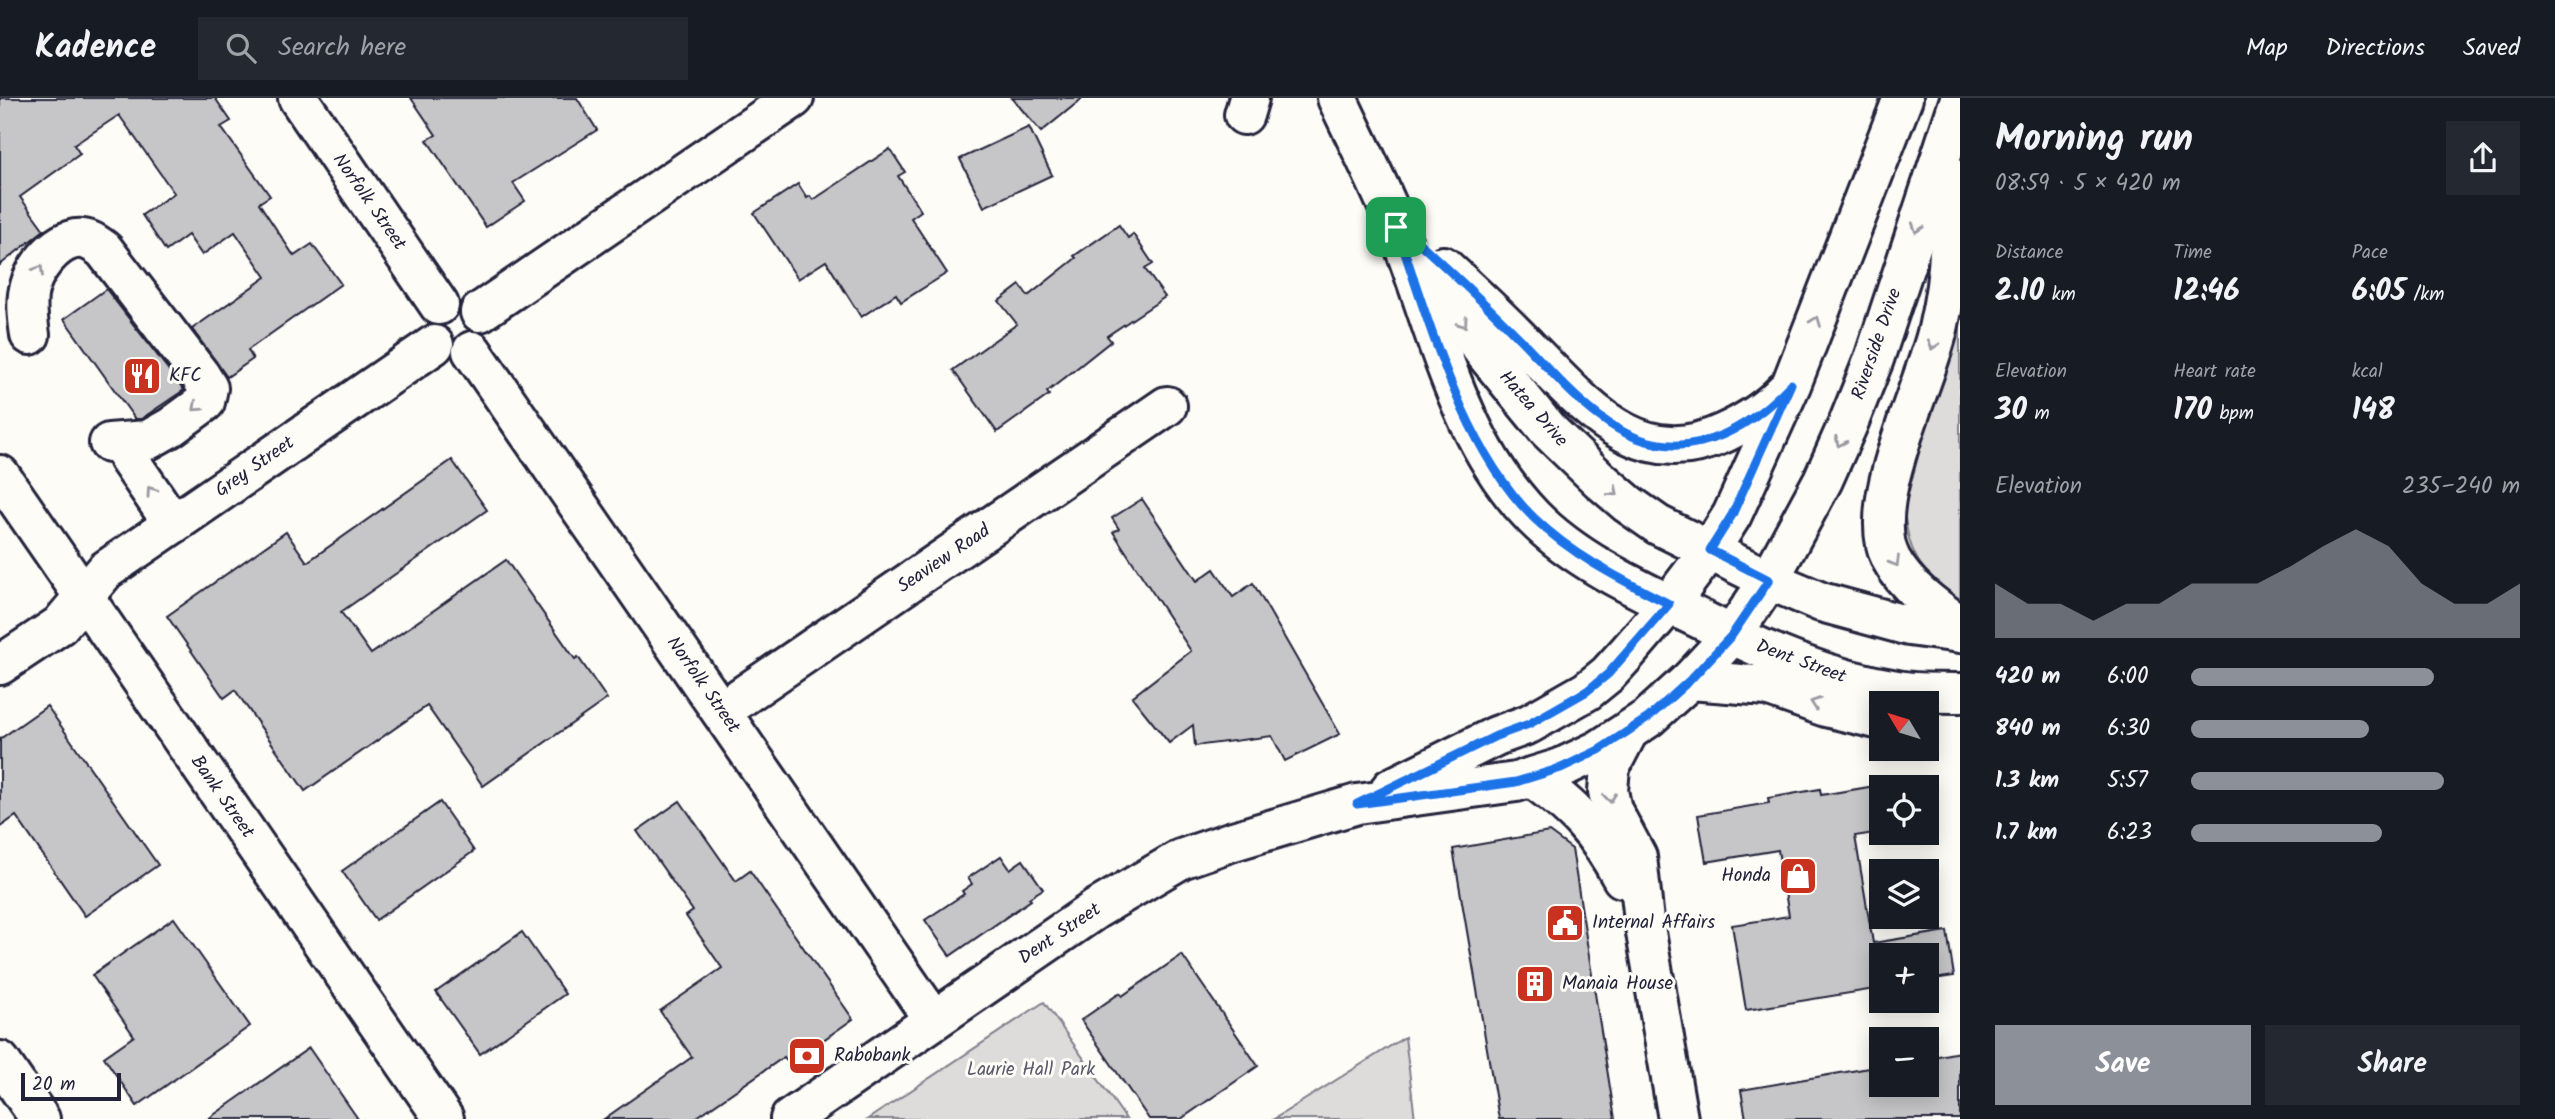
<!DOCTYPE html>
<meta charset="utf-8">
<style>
:root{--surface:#171b24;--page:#242831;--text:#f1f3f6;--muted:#9ea1a6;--line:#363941;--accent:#8c9099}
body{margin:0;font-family:Kalam,sans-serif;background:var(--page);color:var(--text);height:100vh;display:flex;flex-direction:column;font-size:26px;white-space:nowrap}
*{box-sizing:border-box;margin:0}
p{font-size:23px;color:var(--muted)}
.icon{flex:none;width:38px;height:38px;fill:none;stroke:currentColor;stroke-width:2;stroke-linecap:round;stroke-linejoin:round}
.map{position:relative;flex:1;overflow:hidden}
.drawer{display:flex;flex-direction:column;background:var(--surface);width:595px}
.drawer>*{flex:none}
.needle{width:46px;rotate:308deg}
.tools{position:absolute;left:1869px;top:593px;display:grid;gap:14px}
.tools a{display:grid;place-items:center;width:70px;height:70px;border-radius:0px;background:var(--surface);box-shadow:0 4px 18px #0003;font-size:35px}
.scale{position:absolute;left:21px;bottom:18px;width:100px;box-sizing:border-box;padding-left:7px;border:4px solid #22223b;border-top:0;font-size:19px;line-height:24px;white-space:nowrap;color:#22223b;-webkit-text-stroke:5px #fdfcf7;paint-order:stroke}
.pin{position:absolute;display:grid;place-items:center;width:60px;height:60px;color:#fff;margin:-30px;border-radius:14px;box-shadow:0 4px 10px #0006}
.round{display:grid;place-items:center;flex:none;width:74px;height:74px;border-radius:0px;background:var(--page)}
.summary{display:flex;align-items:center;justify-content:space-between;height:119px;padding:0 35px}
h1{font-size:38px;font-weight:700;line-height:52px}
.figures{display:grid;grid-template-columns:repeat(3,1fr);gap:10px;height:119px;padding:7px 35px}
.figures div{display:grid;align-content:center}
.figures b{font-size:30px;font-weight:700}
.figures small{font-size:19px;font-weight:400}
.figures p{font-size:19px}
.chart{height:196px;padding:14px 35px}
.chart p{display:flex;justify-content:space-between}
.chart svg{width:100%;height:126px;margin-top:7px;fill:var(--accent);opacity:.7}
.button{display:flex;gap:14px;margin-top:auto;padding:14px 35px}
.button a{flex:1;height:80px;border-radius:0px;background:var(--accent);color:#fff;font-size:28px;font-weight:700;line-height:80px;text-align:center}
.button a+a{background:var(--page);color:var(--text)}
ul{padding:0 35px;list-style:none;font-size:23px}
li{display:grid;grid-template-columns:112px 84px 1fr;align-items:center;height:52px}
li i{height:18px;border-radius:9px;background:var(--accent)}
header{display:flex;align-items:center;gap:42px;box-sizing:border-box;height:98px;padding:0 35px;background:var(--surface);border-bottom:2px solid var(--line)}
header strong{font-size:33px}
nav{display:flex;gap:38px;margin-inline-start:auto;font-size:24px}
.search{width:490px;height:63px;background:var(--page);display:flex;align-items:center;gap:18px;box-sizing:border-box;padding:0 24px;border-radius:0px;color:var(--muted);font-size:26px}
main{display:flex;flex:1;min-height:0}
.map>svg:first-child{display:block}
</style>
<header>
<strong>Kadence</strong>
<div class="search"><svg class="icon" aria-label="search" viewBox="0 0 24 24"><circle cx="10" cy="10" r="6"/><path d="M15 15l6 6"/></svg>Search here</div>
<nav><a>Map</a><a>Directions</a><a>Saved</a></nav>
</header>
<main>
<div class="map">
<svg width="1960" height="1021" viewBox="0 0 1960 1021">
<rect width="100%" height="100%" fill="#fdfcf7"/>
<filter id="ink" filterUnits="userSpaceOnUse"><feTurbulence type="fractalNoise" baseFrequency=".0143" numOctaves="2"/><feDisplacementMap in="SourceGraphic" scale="14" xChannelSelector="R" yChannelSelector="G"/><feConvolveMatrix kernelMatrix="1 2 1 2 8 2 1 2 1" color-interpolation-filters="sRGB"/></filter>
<g filter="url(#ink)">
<g fill="#dddcdb" stroke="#807f8b" stroke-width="2">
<path d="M1960,199v303c-39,-30 -50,-39 -56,-90z"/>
<path d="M1044,904l82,117h-258z"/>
<path d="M1405,939l10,82h-141z"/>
</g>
<g fill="#c6c6c8" stroke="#22223b" stroke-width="2">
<path d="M0,0h215l16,23 -10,6 49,69 -11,7 35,53 18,-12 29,40 -93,66 5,9 -26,18 -35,-48 74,-52 -31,-45 -33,23 -14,-20 -22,16 -24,-36 32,-22 -55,-78 -45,30 6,9 -60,43 24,33 -44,35z"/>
<path d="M411,0h166l20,32 -84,53 12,18 -39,26 -59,-87 9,-5z"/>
<path d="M1012,0h71l-42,34z"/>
<path d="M1029,29l23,48 -68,32 -24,-48z"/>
<path d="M890,51l15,23 -7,4 23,35 -10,7 36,55 -46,29 -5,-8 -35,23 -35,-56 -28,18 -44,-66 44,-29 9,14 3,-2 3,4z"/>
<path d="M1119,127l9,13 5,-4 20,30 -8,5 20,28 -58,39 4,5 -64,51 2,3 -52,37 -44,-62 64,-46 -18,-23 21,-16 8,11 48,-38 -2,-2z"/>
<path d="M106,191l78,101 -43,29h-6l-71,-100z"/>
<path d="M452,362l35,50 -146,102 30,42 135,-94 69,99 3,-2 29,42 -124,87 -56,-80 -122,85 -70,-101 -11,8 -57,-82 119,-84 21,30z"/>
<path d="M1142,401l55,82 17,-12 19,28 20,-14 87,151 -55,27 -13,-25 -77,10 -2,-21 -24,18 -37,-46 59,-46 -78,-119 6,-3 -7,-11z"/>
<path d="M47,608l111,159 -73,51 -69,-100 -16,11v-88z"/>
<path d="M1881,687v47l-26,4 18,107 74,-12 7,45 -27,4v-24h-46v32l-135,22 -14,-85 57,-9 -11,-66 -72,12 -8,-47 71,-12 -1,-5 52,-9 1,6z"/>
<path d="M680,703l56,80 14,-10 103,148 -64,45 -5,-7 -90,62h-90l88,-62 -32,-46 62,-43 -36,-52 7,-5 -56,-80z"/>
<path d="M440,704l34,49 -98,69 -34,-49z"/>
<path d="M1549,734l23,17 43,270h-116l-46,-270z"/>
<path d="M1001,758l9,13 13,-9 20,29 -14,9 2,2 -81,56 -25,-36 39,-26 -2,-3 10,-7 -4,-6z"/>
<path d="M174,820l76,108 -113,80 -33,-49 30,-21 -42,-61z"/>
<path d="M522,834l43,62 -85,60 -44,-62z"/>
<path d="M1182,857l76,111 -77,53h-32l-68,-99 39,-27 2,3z"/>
<path d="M309,950l49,71h-150z"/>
<path d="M1960,954v67h-214l-5,-29 140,-24v19h46v-27z"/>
</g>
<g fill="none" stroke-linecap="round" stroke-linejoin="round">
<defs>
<g id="minor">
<path d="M298,0l141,207"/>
<path d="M1244,17l5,-17"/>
<path d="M480,214l314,-214"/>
<path d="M30,237c-2,-15 -5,-34 0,-49 6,-22 34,-56 60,-45 5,2 10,6 14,9l96,125 8,13 -3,14 -34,25 -23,13 -39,3"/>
<path d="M472,253l461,668"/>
<path d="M128,360l45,66"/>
<path d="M0,567l60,-40 46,-55 328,-225"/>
<path d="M721,613l446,-305"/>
<path d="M1627,636l-17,33 -2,24 4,19 25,47 7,64 34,198"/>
<path d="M1531,679c43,31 66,54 91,101"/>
<path d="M0,963l40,58"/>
</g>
<g id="major">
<path d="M1337,0c20,43 42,86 60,130 39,97 60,211 136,289 46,47 112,75 171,104 61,31 124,58 193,69 20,4 42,2 63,3"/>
<path d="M1942,67c2,19 7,39 7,58 2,36 -3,71 -11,106 -13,58 -75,175 -47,230 14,27 44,49 69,66"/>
<path d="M1443,168c30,28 60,55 88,85 55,55 108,122 193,82 24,-11 43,-23 61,-42"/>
<path d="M1424,169l60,85 64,78 52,50 28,24 30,21 111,55 52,22 88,24 51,7"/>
<path d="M0,377l444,644"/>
<path d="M1690,582l77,6 59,21 55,13"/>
<path d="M1391,690l105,-52 33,-12 58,-33 21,-17 19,-21 42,-49 41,-54 22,-35 59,-130 112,-287"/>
<path d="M790,1021l306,-210 85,-50 49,-17 127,-38 159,-22 45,-14 38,-18 49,-32 42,-38 42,-45 37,-55 54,-100 25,-56 26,-65 86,-260"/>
</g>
</defs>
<use href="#minor" stroke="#22223b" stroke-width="44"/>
<use href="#major" stroke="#22223b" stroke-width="44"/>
<use href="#minor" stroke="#fdfcf7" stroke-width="38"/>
<use href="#major" stroke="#fdfcf7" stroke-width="38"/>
</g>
<defs><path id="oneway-chevron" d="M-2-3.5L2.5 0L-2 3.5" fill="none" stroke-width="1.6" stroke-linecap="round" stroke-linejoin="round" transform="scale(1.75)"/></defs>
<g stroke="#9a9aa2">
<use href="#oneway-chevron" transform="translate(1917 130) rotate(108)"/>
<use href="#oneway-chevron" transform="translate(39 172) rotate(-59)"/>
<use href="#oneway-chevron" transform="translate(1816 223) rotate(-69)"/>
<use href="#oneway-chevron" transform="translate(1463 225) rotate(55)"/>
<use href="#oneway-chevron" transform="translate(1933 247) rotate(108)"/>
<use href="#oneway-chevron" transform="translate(197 309) rotate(138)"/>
<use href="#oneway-chevron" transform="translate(1840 344) rotate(115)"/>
<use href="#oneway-chevron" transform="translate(151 393) rotate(-125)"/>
<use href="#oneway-chevron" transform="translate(1614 394) rotate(41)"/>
<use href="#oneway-chevron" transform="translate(1895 464) rotate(59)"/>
<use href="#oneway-chevron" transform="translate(1815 605) rotate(-161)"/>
<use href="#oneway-chevron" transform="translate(1610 700) rotate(83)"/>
</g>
</g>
<g fill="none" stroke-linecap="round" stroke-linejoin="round" filter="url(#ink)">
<defs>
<path id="route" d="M1396,129l8,2c38,35 76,69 112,106 27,27 53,59 84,82 69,53 136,25 191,-33l-59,131 -22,35 59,30 -37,55 -42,45 -42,38 -49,32 -38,18 -45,14 -159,22 139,-68 33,-12 58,-33 21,-17 61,-70c-47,-24 -96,-48 -135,-86 -72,-70 -105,-198 -138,-291z"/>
</defs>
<use href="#route" stroke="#fff" stroke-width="14"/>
<use href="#route" stroke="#1a73e8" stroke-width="9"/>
</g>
<defs>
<symbol id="restaurant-square" viewBox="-11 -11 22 22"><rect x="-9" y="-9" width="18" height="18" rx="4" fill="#c8321e" stroke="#fdfcf7"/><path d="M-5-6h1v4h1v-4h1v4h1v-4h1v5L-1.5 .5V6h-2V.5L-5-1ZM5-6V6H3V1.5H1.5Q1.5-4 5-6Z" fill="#fff"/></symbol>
<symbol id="shop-square" viewBox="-11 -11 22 22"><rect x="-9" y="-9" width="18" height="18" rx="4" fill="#c8321e" stroke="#fdfcf7"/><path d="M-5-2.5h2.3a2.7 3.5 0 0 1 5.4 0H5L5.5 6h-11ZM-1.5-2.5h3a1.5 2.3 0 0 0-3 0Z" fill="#fff"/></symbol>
<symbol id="civic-square" viewBox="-11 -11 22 22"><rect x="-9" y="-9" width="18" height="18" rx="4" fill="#c8321e" stroke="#fdfcf7"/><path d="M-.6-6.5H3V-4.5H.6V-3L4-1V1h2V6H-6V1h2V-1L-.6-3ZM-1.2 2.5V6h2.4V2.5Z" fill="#fff"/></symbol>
<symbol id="building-square" viewBox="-11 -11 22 22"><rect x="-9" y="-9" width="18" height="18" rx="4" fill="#c8321e" stroke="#fdfcf7"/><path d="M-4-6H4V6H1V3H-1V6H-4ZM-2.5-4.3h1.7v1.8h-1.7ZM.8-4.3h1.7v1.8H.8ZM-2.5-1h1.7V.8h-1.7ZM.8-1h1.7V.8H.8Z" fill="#fff"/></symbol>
<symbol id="bank-square" viewBox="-11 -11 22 22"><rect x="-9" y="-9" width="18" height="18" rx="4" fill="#c8321e" stroke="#fdfcf7"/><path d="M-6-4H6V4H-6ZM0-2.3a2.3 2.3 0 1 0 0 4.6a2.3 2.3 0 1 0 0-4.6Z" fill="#fff"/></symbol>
</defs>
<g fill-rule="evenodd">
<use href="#restaurant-square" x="120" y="256" width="44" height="44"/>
<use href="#shop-square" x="1776" y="756" width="44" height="44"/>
<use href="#civic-square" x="1543" y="803" width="44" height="44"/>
<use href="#building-square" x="1513" y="864" width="44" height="44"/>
<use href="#bank-square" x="785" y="936" width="44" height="44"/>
</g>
<g text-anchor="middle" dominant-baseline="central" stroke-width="6" stroke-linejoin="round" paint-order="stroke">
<g font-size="19" fill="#22223b" stroke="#fdfcf7">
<text transform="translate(369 104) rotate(55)">Norfolk Street</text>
<text transform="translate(1877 246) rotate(-71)">Riverside Drive</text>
<text transform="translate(1533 311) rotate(49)">Hatea Drive</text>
<text transform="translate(255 369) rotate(-35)">Grey Street</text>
<text transform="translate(944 461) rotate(-34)">Seaview Road</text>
<text transform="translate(1801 564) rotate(20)">Dent Street</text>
<text transform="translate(703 587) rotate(55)">Norfolk Street</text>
<text transform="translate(222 699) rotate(55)">Bank Street</text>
<text transform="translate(1060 836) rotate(-34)">Dent Street</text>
</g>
<g font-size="19" fill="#22223b" stroke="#fdfcf7" text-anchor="start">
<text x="169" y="278">KFC</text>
<text x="1771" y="778" text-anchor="end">Honda</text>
<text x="1592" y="825">Internal Affairs</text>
<text x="1562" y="886">Manaia House</text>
<text x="834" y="958">Rabobank</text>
</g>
<g font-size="19" fill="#5a5a6b" stroke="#fdfcf7">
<text x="1031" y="972">Laurie Hall Park</text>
</g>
</g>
</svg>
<div class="tools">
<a><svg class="needle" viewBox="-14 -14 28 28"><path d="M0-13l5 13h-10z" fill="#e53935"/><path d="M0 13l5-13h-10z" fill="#9ea1a6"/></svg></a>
<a><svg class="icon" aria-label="locate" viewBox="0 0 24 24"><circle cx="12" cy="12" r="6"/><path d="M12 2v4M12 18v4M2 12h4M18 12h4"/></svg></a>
<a><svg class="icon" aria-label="layers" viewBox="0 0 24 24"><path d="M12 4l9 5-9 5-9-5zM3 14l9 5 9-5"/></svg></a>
<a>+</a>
<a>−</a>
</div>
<div class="scale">20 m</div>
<div class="pin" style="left:1396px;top:129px;background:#1e9e55"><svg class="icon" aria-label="arrive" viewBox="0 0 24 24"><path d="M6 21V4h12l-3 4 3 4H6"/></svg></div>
</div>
<section class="drawer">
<div class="summary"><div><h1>Morning run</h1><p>08:59 · 5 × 420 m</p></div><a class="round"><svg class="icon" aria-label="share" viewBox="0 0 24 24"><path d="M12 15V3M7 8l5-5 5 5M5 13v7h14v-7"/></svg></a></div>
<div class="figures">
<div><p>Distance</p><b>2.10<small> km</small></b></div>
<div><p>Time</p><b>12:46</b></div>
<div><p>Pace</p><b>6:05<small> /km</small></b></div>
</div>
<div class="figures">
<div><p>Elevation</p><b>30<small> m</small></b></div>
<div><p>Heart rate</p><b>170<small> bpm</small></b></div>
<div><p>kcal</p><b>148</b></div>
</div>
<div class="chart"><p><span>Elevation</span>235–240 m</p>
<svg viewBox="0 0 160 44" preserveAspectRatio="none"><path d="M0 44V25L10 32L20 32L30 38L40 32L50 32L60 25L70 25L80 25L90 19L100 12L110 6L120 12L130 25L140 32L150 32L160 25V44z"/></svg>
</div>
<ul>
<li><b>420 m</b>6:00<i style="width:74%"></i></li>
<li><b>840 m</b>6:30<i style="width:54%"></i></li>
<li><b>1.3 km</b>5:57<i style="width:77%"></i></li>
<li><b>1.7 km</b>6:23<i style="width:58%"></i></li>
</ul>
<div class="button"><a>Save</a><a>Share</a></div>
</section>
</main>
